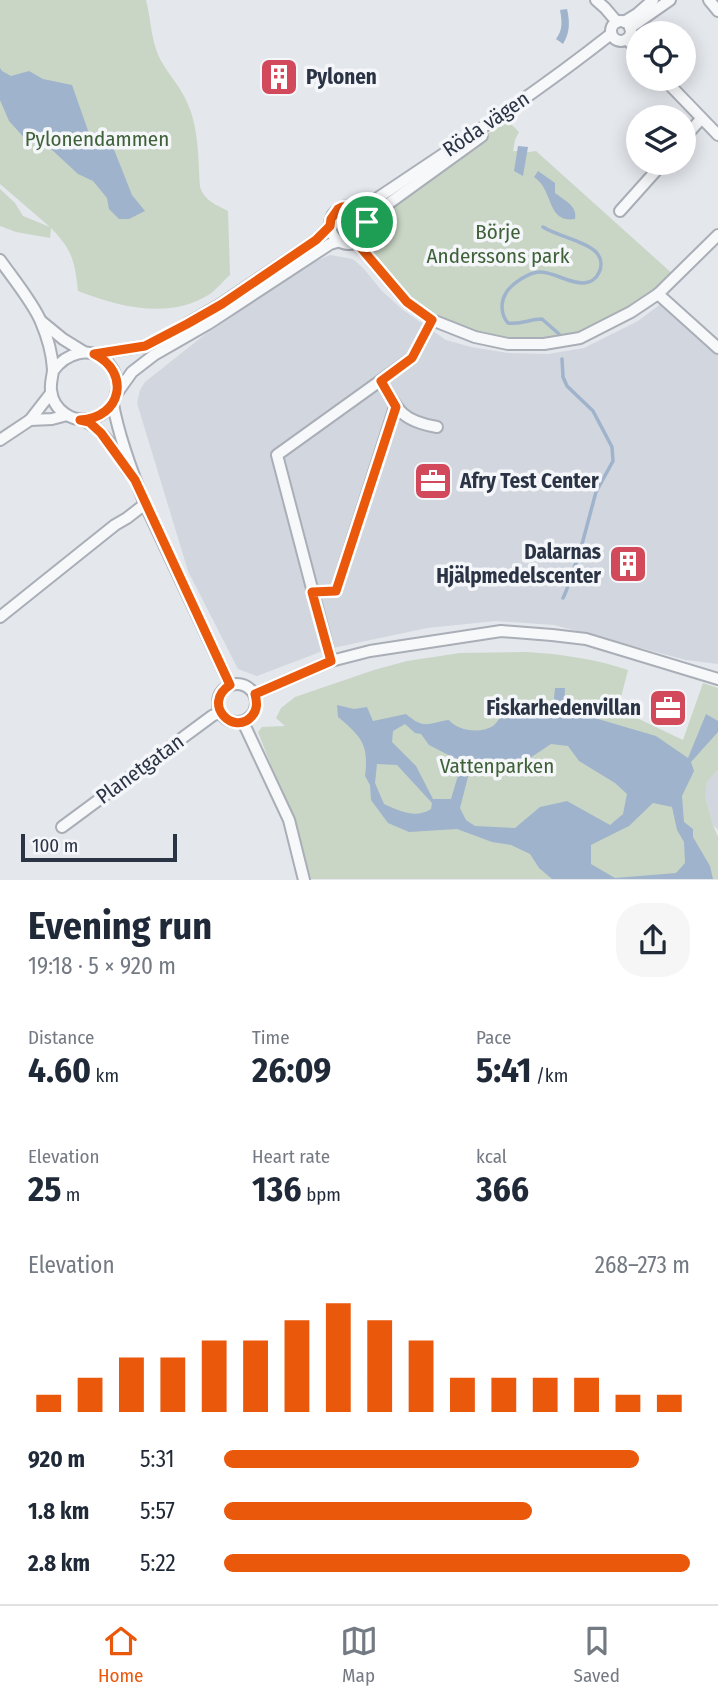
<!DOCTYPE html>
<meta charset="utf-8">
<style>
:root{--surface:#fff;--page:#f6f6f7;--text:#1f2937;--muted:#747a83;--line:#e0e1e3;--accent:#ea580c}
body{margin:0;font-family:"Fira Sans Condensed",sans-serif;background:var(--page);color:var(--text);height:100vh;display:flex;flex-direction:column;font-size:26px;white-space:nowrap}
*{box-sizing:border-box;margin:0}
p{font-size:23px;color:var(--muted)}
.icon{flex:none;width:38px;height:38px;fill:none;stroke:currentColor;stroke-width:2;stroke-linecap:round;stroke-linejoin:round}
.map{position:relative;height:880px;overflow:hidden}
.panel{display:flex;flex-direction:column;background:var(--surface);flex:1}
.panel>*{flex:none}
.tools{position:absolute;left:626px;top:21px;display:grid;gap:14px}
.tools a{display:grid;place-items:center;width:70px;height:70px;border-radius:50%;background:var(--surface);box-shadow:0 4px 18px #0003;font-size:35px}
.scale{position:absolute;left:21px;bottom:18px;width:156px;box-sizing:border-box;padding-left:7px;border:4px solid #2b3445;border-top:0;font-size:19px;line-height:24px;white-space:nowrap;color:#2b3445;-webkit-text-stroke:5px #f4f6f9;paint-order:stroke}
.pin{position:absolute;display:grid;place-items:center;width:60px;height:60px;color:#fff;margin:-30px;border:4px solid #fff;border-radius:50%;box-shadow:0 2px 7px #0007}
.round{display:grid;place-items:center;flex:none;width:74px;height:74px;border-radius:28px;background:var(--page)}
.summary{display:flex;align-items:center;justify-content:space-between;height:119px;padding:0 28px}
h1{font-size:38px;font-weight:700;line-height:52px}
.stats{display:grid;grid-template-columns:repeat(3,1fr);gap:10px;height:119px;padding:7px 28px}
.stats div{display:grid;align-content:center}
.stats b{font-size:35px;font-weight:700}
.stats small{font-size:19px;font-weight:400}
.stats p{font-size:19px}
.chart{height:196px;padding:14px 28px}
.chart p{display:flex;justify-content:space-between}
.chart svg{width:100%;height:126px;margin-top:7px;stroke:var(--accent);stroke-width:6}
ul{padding:0 28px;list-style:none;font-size:23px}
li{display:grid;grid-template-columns:112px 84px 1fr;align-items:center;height:52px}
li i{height:18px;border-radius:9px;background:var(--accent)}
.menu{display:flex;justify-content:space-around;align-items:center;height:98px;border-top:2px solid var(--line);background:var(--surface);font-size:19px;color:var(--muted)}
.menu a{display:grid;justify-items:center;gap:4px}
.menu .active{color:var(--accent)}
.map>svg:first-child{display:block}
</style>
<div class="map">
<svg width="718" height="880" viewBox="0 0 718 880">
<rect width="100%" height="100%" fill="#e4e7ec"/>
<g fill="#d2d6de">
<path d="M330,255l23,4 11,10 17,21 22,20 43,30 25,7 37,6 40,1 36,-6 54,-27 28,-21 52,48v316l-32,-4 -132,-35 -58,-4 -69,7 -99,21 -71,27 -19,-7 -50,-98 -51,-168 3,-13 5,-8 58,-46 102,-70z"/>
<path d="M718,770v60l-5,-5 -8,-29 2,-14z"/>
</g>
<g fill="#c9d6c5">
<path d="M0,0h146c5,19 5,41 14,59 7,13 17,24 24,37 15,27 14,60 16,91 4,13 16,18 28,24l2,64c-7,6 -13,14 -20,19 -41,26 -90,13 -132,-3 -3,-29 -6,-42 -27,-63l-1,10 -34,-6 -16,-6v-37l15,14 8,13 27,11 -50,-43z"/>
<path d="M507,120l12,12 -4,8 -2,11 16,1 7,-1 139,125 -17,18 -78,44 -72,6 -76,-24 -76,-78c8,-5 11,-11 11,-20z"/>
<path d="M527,652c34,2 69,7 101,18l-10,39 65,31 20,-57 15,5v82l-11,12 -2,14 8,29 5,12v42h-410l-15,-56 -35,-91 4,-5 23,-1 -9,-8 5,-10 14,-11 79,-27 33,-9 53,-8z"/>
</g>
<g fill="#9fb4cc" fill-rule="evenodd">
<path d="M567,9c3,13 3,24 -4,35l-7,-5c7,-9 6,-18 4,-29z"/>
<path d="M0,68l2,3 9,5 18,-5 14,8 29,6 19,54 22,8 19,48 13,16 -16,8h-10l-10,-10 -2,-11 -14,-17 -15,-7 -28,-26 -22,-6 -19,-21 -9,-21z"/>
<path d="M518,146l10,1 -5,29 -9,-5z"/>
<path d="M538,171l17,12v10c9,7 23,13 20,26 -24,4 -23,-20 -33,-34 -2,-3 -5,-6 -8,-8z"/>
<path d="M555,688h10l-1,21 92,27 32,22 18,-44 12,7v11l-27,30 3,9 -12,25 2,26 9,7v8l17,29 3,13h-161l-13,-11 -9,-14 -19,-9 -19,-3 -35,-13 -48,3 -21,-9 -17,-23 -1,-15 -5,-9c4,-31 -3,-39 -27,-59l-1,-12 17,4 13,-2 6,14 33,-7c19,16 21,9 43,6 9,11 31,14 44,6 4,-3 8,-10 11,-15l49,-3zM405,724l10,9 6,1 8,11 33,17 -11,37h-18l-17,-33 -24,-24 1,-11zM551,744l17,2 11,15 36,22 12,11 -4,20 -13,11 -43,-24 -27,6 -25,21 -40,-2 -9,-6 -6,-12 9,-35 23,1 20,-4zM377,764l20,1 35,38 -1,6c-15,10 -32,2 -47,-5l-9,-21zM653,803l19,4 5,23 7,12 1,21 -9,10 -61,5 -24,-14v-19l38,-19z"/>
</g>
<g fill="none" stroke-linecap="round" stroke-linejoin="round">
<g stroke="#9fb4cc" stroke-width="3.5">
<path d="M543,227c14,9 42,14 53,25 11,12 2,31 -13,31 -15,0 -27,-10 -42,-11 -11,-1 -30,12 -35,21 -6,10 -5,22 2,30 14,2 21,-4 34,-4l17,15"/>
<path d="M562,359l1,18 4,9 26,25 19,36 1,14 -17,31 -18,67c-7,12 -8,26 -15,39"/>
</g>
<defs>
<g id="minor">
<path d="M596,0l9,8 12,14"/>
<path d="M709,0l9,11"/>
<circle cx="621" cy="31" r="10"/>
<path d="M624,22l13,-8 16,-14"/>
<path d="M630,28l40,-28"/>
<path d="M627,39l12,14"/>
<path d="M664,79l54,56"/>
<path d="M684,138l17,-19"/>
<circle cx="349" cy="225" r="19"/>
<path d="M357,208l16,-7c81,-54 162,-107 238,-167"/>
<path d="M620,211l43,-48"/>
<path d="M367,222l14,-13 101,-73"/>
<path d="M356,242l51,60 25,18 43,17 33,7h36l36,-6 51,-26 27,-18 60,-59"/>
<path d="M0,260c12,17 34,44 41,62 6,14 11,32 12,47 0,7 -3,13 -2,21 2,21 23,34 42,28 25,-7 32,-38 14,-56 -17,-17 -41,-9 -54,9"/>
<path d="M658,294l60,54"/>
<path d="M41,321l22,18 21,13"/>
<path d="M95,354l50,-8 26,-13 50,-29 95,-64 14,-14"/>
<path d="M381,381c17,30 21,40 56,46"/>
<path d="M117,393l15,-21 22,-17 54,-31 122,-80 10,-3"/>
<path d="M113,404c6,34 19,68 32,100l85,181"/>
<path d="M30,420l22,-1 15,-4"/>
<path d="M82,420c20,6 36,36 47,52"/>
<path d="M0,440l30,-20 21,-27"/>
<path d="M312,592l24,-1 59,-184"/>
<path d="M0,617l115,-92 12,-7 18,-14"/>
<path d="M331,661l-54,-206 135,-97 20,-38"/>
<circle cx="237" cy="703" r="19"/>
<path d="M255,694l76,-33 39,-10 131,-20 51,4 34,4 132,40"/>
<path d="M243,722l46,98 15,60"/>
<path d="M62,827l150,-111 8,-4"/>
</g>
</defs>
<use href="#minor" stroke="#a9aeb7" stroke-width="14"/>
<use href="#minor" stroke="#f7f8fa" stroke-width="10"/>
</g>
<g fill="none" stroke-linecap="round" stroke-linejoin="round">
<defs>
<path id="route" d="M352,206c18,7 20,26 4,36l51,60 25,18 -20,38 -31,23 15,26 -60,184 -24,1 19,69 -76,33c2,8 3,15 -3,22 -18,21 -51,-12 -22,-31l-95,-205 -34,-47 -12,-11 -9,-2c42,-2 51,-48 14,-66l51,-8 42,-22 35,-20 94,-64 14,-14 1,-7 7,-10 4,-2z"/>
</defs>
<use href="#route" stroke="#fff" stroke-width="14"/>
<use href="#route" stroke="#ea580c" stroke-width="9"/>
</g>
<defs>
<symbol id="building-square" viewBox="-11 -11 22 22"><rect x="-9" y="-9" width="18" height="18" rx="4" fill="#d1495b" stroke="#f4f6f9"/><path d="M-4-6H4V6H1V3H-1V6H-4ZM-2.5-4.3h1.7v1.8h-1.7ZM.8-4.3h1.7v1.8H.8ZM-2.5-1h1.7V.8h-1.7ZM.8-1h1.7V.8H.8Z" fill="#fff"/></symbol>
<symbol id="office-square" viewBox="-11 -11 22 22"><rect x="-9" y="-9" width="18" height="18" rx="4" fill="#d1495b" stroke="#f4f6f9"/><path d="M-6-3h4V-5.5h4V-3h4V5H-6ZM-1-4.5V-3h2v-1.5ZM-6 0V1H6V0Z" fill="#fff"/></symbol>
</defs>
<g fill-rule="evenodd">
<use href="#building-square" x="257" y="55" width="44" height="44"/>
<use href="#office-square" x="411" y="459" width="44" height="44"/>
<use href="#building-square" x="606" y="542" width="44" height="44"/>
<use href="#office-square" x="646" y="686" width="44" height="44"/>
</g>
<g text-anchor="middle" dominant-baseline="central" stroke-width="7" stroke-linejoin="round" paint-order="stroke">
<g font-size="21" font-weight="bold" fill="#2b3445" stroke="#f4f6f9" text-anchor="start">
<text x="306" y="77">Pylonen</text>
<text x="460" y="481">Afry Test Center</text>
<text x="601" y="552" text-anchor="end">Dalarnas<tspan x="601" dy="24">Hjälpmedelscenter</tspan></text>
<text x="641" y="708" text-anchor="end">Fiskarhedenvillan</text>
</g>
<g font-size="21" fill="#2b3445" stroke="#f4f6f9">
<text transform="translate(486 124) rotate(-34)">Röda vägen</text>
<text transform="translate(140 769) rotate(-36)">Planetgatan</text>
</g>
<g font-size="21" fill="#3f6138" stroke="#f4f6f9">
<text x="97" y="139">Pylonendammen</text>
<text x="498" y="232">Börje<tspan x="498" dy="24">Anderssons park</tspan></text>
<text x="497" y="766">Vattenparken</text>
</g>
</g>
</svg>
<div class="tools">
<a><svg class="icon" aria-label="locate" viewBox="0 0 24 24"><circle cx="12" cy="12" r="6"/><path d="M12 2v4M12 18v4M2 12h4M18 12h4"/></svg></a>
<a><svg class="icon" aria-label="layers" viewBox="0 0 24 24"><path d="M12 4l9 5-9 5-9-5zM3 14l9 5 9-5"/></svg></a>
</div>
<div class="scale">100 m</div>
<div class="pin" style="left:367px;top:222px;background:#1e9e55"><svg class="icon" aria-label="arrive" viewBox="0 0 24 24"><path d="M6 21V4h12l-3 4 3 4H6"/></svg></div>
</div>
<section class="panel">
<div class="summary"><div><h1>Evening run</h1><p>19:18 · 5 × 920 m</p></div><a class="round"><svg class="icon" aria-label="share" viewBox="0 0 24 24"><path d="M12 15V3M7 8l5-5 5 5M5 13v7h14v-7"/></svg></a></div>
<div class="stats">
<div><p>Distance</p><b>4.60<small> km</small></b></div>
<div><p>Time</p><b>26:09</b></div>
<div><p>Pace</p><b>5:41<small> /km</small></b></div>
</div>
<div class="stats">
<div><p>Elevation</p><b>25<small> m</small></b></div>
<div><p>Heart rate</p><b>136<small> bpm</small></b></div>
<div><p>kcal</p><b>366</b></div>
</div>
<div class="chart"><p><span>Elevation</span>268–273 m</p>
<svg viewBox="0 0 160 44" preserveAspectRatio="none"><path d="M5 44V38M15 44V32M25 44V25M35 44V25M45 44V19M55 44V19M65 44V12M75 44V6M85 44V12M95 44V19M105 44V32M115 44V32M125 44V32M135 44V32M145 44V38M155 44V38"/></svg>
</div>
<ul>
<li><b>920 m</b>5:31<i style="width:89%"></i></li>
<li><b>1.8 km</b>5:57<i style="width:66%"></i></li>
<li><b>2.8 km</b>5:22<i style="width:100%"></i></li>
</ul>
</section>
<nav class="menu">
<a class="active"><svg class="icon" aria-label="home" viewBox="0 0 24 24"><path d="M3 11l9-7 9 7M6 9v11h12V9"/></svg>Home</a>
<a><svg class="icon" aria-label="map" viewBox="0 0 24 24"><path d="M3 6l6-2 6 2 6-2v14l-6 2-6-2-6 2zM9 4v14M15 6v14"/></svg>Map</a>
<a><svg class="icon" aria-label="saved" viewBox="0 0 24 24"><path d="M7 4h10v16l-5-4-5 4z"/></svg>Saved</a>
</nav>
